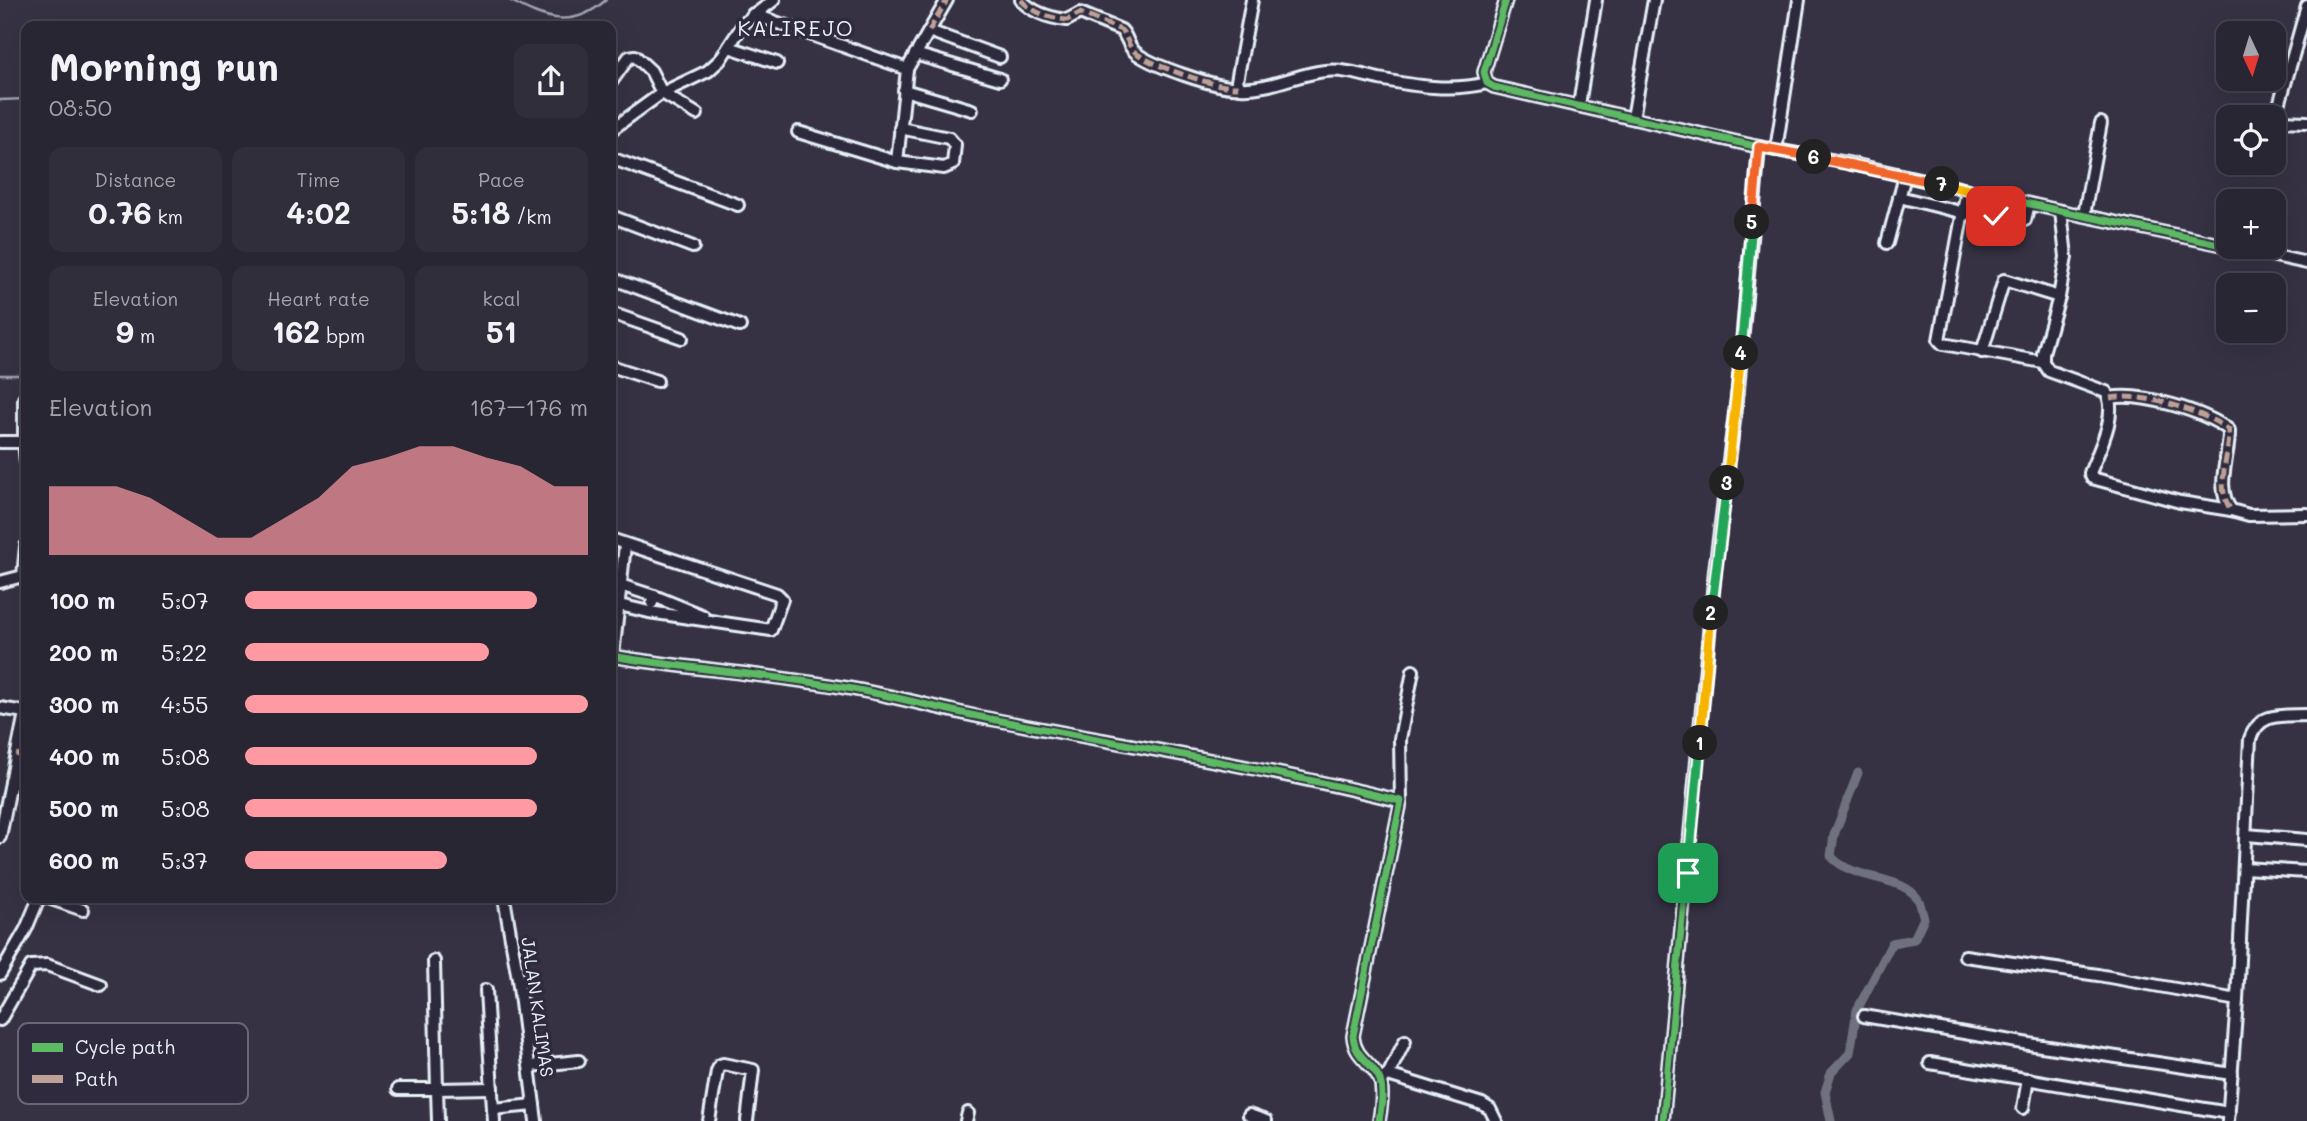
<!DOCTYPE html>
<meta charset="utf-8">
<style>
:root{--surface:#282633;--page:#302e3b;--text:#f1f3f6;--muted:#a5a5ac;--line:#44434e;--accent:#ff9aa2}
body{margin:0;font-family:Mali,sans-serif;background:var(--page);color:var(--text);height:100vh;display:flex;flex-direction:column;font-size:26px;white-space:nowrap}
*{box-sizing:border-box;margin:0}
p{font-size:23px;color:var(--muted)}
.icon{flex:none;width:38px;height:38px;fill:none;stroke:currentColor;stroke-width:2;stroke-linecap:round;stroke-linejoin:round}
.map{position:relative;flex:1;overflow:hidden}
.sheet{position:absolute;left:21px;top:21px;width:595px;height:882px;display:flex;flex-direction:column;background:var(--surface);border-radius:14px;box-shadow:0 7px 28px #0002,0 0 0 2px var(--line)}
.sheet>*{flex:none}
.needle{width:46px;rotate:176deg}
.controls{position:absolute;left:2216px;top:21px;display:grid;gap:14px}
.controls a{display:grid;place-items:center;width:70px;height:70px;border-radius:14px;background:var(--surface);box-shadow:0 7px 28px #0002,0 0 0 2px var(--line);font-size:35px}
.pin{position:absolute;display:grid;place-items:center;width:60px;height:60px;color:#fff;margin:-30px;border-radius:14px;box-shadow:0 4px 10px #0006}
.km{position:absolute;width:35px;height:35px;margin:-18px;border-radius:50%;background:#222;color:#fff;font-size:19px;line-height:35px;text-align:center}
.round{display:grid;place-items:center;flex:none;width:74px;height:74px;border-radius:14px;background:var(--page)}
.summary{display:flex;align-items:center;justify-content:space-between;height:119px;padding:0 28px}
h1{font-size:38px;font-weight:700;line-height:52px}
.stats{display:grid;grid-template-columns:repeat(3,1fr);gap:10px;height:119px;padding:7px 28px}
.stats div{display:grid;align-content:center;border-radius:14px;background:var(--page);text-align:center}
.stats b{font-size:30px;font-weight:700}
.stats small{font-size:19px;font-weight:400}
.stats p{font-size:19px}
.chart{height:196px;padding:14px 28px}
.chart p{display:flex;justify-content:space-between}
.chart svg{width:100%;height:126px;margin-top:7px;fill:var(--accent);opacity:.7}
ul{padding:0 28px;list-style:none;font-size:23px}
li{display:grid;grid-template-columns:112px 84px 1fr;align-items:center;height:52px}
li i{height:18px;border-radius:9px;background:var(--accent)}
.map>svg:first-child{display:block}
</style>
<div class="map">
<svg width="2307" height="1121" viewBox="0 0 2307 1121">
<rect width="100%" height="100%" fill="#363244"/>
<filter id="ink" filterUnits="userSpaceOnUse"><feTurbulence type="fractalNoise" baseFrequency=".0143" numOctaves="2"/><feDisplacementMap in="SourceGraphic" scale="14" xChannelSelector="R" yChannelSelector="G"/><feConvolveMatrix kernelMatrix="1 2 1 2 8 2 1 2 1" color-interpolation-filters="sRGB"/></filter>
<g filter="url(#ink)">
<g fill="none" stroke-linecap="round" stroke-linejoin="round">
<g stroke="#a0a4af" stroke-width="2.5">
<path d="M509,0c36,19 63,30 97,0"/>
<path d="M0,100l26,-1"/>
<path d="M0,375h26"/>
</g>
<path stroke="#70717f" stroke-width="9" d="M1831,1121l-6,-29 6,-19 19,-20 7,-43 35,-67 22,-4 10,-21c-2,-5 -3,-12 -5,-17 -14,-27 -67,-19 -88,-45l3,-21 24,-62"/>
<defs>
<g id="minor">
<path d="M1021,0c12,13 29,18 46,20l13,-7 41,17c7,7 6,15 14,22 14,13 84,37 103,35"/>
<path d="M1252,0l-15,81 3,7c29,2 56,-14 85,-17 18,-2 37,4 54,8 36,7 72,13 108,4"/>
<path d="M1506,0l-22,72 3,11 7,4 265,60 89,16 213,48 167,35"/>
<path d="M2307,6l-31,110 4,5 27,1"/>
<path d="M753,14l154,55 40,-69"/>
<path d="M929,31l71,26"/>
<path d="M729,47l48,16"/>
<path d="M915,54l85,25"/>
<path d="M611,82l18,-25 6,-1 16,15 11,22 35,21"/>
<path d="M904,90l68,20"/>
<path d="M1579,105l17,-105"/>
<path d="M1633,118l21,-118"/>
<path d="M611,130l51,-37 46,-22 12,-11 24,-37 30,-23"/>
<path d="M798,132l99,30 10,-93"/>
<path d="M1776,150l23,-150"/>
<path d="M611,158l127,47"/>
<path d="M897,162l47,6 9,-4 2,-19 -6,-7 -49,-10"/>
<path d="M1967,190l-28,150 4,4 100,18"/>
<path d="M1899,197l90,22 7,-3 7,-18"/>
<path d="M2061,211l5,46 -7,40 -16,56v9l6,9 57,21c13,21 -8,60 -16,81l2,5 88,24 51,8 18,5 58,-1"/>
<path d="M2084,215l17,-92"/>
<path d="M611,216l82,31"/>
<path d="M2025,220l4,-16"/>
<path d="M1887,243l18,-67"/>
<path d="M2233,247l74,16"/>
<path d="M611,278l129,48"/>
<path d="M611,313l71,25"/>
<path d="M1982,352l22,-72 55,17"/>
<path d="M611,366l46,15"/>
<path d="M2110,398c31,-6 94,13 119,32 1,26 -15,56 2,80"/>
<path d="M24,399v43"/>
<path d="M0,442h24l2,20"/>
<path d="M611,539l166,55 5,5 -11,31 -122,-18 -38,-9"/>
<path d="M23,576l3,-30"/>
<path d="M0,582l23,-6 3,1"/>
<path d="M611,582l43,14 -2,7"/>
<path d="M654,596l49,20"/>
<path d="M611,656c78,13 157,18 236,32 50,8 99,23 149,32 135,26 271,48 405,81l-48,235c2,23 19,25 27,44 4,12 1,28 -1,41"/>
<path d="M613,656l12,-111"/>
<path d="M0,708l25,4"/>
<path d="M11,782l15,4"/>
<path d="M1401,801l-1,-62 13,-68"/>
<path d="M2246,835l61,5"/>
<path d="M0,837l26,-129"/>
<path d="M2244,868l63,4"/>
<path d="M48,898l35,12"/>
<path d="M504,898l14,81 18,142"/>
<path d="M1965,956l133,19 139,25"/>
<path d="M0,974l26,-45 13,-31"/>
<path d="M486,990l7,119"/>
<path d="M1864,1016l171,29 197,29"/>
<path d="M0,1020l31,-54 16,-1 54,20"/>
<path d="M1930,1063l299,50"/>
<path d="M530,1066l49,-5"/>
<path d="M1388,1075l17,-34"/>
<path d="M1380,1080l8,-5 94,29 8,5 6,12"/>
<path d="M398,1089h39l-3,-128"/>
<path d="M2023,1108l5,-29"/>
<path d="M1249,1115l17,6"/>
<path d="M438,1121l-1,-32 55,-1"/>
<path d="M494,1121l-1,-12 41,-4"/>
<path d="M709,1121l8,-50 3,-6 3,-1 30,6 -6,51"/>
<path d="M966,1121l2,-8"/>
<path d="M1663,1121l52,-551 23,-180 21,-243"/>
<path d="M2228,1121l9,-121 13,-261c10,-28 32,-23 57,-24"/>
</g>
</defs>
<use href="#minor" stroke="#e8f1f8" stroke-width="16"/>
<use href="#minor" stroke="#2f2a3d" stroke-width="10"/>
<g stroke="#bda197" stroke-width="5" stroke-dasharray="10 5" stroke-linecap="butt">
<path d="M1021,0c12,13 29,18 46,20l13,-7 41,17c7,7 6,15 14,22 14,13 84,37 103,35"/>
<path d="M929,31l18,-31"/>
<path d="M2110,398c31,-6 94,13 119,32 1,26 -15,56 2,80"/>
<path d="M16,754l10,3"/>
</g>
<defs>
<g id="cycleway">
<path d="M1506,0l-22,72 3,11 7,4 265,60 89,16 213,48 167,35"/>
<path d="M611,656c78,13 157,18 236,32 50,8 99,23 149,32 135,26 271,48 405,81l-48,235c2,23 19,25 27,44 4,12 1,28 -1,41"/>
<path d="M1663,1121l52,-551 23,-180 21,-243"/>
</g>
</defs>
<use href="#cycleway" stroke="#2f2a3d" stroke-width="11"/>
<use href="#cycleway" stroke="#5cba63" stroke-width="7"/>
</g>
</g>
<g fill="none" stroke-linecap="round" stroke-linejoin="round" filter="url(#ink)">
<defs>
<path id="split-1" d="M1688,873l12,-130"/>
<path id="split-2" d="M1700,743l11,-130"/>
<path id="split-3" d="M1711,613l16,-130"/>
<path id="split-4" d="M1727,483l14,-130"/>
<path id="split-5" d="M1741,353l11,-131"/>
<path id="split-6" d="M1752,222l7,-75 55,10"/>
<path id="split-7" d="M1814,157l128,27"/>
<path id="split-8" d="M1942,184l61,14 -7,18"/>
</defs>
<use href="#split-1" stroke="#fff" stroke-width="14"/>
<use href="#split-2" stroke="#fff" stroke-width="14"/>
<use href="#split-3" stroke="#fff" stroke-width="14"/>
<use href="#split-4" stroke="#fff" stroke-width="14"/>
<use href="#split-5" stroke="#fff" stroke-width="14"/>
<use href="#split-6" stroke="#fff" stroke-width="14"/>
<use href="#split-7" stroke="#fff" stroke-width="14"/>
<use href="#split-8" stroke="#fff" stroke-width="14"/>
<use href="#split-1" stroke="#22a559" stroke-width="9"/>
<use href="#split-2" stroke="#f5b400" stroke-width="9"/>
<use href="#split-3" stroke="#22a559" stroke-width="9"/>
<use href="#split-4" stroke="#f5b400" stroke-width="9"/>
<use href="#split-5" stroke="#22a559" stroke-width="9"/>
<use href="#split-6" stroke="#f0652b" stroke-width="9"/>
<use href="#split-7" stroke="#f0652b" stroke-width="9"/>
<use href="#split-8" stroke="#f5b400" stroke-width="9"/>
</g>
<g text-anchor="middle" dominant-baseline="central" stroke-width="7" stroke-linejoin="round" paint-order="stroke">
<g font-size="18" fill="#e8f1f8" stroke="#2f2a3d">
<text transform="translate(538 1007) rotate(82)">JALAN KALIMAS</text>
</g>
<g font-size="21" letter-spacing="2" fill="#e8f1f8" stroke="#2f2a3d">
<text x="796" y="27">KALIREJO</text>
</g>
</g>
<rect x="18" y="1023" width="230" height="81" rx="10" fill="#2f2a3d" stroke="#666675" stroke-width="2"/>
<rect x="32" y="1043" width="31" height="9" fill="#5cba63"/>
<rect x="32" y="1075" width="31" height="8" fill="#bda197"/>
<g font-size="19" fill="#e8f1f8">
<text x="75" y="1054">Cycle path</text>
<text x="75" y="1086">Path</text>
</g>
</svg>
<div class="controls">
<a><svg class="needle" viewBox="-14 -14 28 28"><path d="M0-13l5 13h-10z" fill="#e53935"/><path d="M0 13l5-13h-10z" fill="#a5a5ac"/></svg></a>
<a><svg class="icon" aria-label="locate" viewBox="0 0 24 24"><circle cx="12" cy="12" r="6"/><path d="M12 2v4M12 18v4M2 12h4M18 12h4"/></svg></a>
<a>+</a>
<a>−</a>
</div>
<div class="pin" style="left:1688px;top:873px;background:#1e9e55"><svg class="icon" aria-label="arrive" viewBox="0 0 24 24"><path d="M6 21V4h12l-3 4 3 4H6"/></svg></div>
<div class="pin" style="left:1996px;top:216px;background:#d93025"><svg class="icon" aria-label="check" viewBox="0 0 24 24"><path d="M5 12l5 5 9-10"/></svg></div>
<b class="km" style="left:1700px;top:743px">1</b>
<b class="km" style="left:1711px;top:613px">2</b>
<b class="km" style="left:1727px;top:483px">3</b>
<b class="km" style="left:1741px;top:353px">4</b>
<b class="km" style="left:1752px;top:222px">5</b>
<b class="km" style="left:1814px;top:157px">6</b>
<b class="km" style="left:1942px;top:184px">7</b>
<section class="sheet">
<div class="summary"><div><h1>Morning run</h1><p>08:50</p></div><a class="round"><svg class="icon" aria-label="share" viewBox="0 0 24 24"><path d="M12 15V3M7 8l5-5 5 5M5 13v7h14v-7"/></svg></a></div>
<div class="stats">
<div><p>Distance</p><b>0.76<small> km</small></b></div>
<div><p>Time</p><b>4:02</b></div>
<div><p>Pace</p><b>5:18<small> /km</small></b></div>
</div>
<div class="stats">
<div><p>Elevation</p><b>9<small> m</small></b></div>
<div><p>Heart rate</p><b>162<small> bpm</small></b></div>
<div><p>kcal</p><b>51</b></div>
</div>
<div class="chart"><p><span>Elevation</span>167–176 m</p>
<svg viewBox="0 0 160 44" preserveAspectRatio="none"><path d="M0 44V20L10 20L20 20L30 24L40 31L50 38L60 38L70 31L80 24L90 13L100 10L110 6L120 6L130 10L140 13L150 20L160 20V44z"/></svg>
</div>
<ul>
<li><b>100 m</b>5:07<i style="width:85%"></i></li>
<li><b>200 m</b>5:22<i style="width:71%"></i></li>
<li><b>300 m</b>4:55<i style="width:100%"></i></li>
<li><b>400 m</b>5:08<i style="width:85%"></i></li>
<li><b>500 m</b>5:08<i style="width:85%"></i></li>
<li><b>600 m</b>5:37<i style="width:59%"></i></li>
</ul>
</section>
</div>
